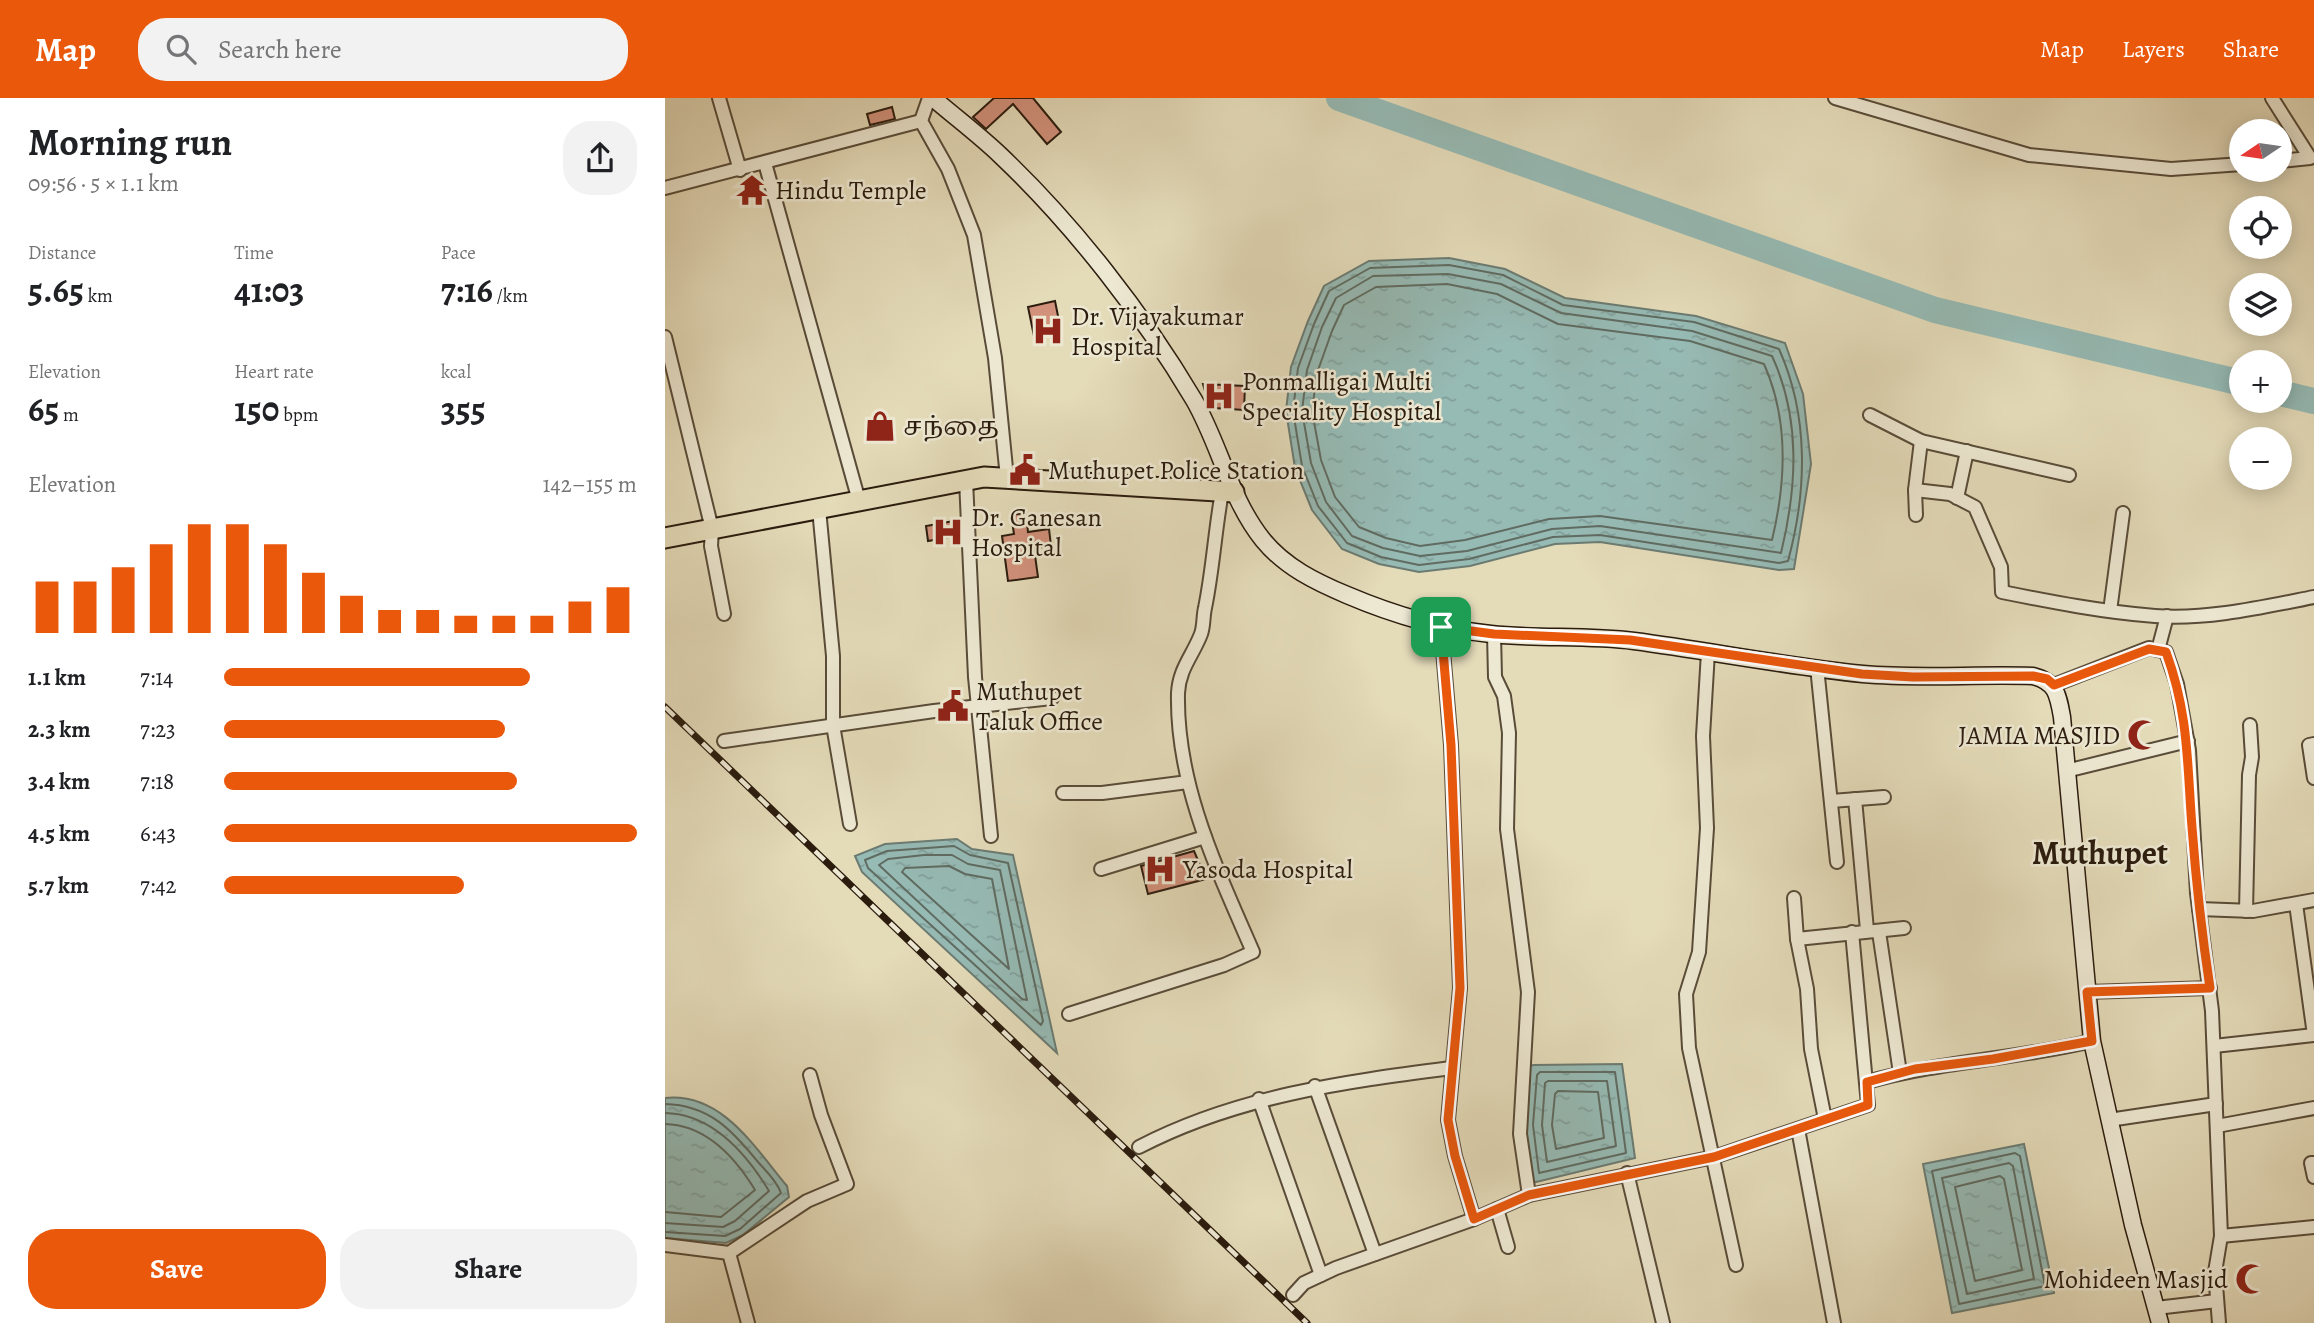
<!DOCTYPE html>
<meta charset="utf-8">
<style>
:root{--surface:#fff;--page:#f2f2f2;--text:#202124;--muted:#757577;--accent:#ea580c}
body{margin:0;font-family:Alegreya,"Noto Serif Tamil",serif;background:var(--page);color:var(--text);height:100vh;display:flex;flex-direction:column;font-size:26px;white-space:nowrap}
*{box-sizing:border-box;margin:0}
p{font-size:23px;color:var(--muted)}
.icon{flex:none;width:38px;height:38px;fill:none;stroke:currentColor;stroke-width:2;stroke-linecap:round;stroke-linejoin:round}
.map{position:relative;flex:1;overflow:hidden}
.drawer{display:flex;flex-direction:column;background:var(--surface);width:665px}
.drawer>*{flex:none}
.needle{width:46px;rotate:257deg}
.tools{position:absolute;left:1564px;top:21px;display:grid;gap:14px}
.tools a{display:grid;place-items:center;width:63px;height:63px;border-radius:50%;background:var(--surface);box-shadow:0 4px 18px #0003;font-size:35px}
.pin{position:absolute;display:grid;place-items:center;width:60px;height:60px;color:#fff;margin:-30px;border-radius:14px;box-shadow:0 4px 10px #0006}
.round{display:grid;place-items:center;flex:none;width:74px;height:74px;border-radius:28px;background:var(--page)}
.headline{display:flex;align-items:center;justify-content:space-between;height:119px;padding:0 28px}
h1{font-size:38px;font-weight:600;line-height:52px}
.figures{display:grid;grid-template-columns:repeat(3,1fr);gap:10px;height:119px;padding:7px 28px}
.figures div{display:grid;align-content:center}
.figures b{font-size:35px;font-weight:600}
.figures small{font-size:19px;font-weight:400}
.figures p{font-size:19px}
.chart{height:196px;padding:14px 28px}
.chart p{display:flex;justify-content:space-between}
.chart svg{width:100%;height:126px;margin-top:7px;stroke:var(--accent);stroke-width:6}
.button{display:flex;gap:14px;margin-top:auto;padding:14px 28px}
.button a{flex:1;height:80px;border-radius:28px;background:var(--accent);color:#fff;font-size:28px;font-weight:600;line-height:80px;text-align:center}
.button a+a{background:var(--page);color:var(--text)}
ul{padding:0 28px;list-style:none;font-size:23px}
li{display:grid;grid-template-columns:112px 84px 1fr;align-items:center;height:52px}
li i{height:18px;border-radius:9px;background:var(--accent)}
header{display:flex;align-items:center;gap:42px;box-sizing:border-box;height:98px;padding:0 35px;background:var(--accent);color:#fff}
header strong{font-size:33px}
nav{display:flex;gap:38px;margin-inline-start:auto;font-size:24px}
.search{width:490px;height:63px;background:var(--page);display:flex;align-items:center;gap:18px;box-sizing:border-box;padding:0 24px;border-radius:28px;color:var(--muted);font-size:26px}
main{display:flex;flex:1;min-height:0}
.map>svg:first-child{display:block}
</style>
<header>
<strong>Map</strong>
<div class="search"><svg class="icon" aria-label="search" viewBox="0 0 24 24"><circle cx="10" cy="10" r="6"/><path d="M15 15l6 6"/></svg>Search here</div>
<nav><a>Map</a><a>Layers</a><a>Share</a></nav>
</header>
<main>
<section class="drawer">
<div class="headline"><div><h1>Morning run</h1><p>09:56 · 5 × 1.1 km</p></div><a class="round"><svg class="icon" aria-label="share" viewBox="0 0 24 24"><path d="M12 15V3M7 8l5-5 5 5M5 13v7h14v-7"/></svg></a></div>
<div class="figures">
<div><p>Distance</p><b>5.65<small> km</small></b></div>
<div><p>Time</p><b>41:03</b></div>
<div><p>Pace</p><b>7:16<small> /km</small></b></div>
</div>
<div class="figures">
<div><p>Elevation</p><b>65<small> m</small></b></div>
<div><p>Heart rate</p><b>150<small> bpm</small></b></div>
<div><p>kcal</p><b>355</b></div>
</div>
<div class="chart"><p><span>Elevation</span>142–155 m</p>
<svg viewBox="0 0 160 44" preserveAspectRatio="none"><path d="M5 44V26M15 44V26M25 44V21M35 44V13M45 44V6M55 44V6M65 44V13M75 44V23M85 44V31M95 44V36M105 44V36M115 44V38M125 44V38M135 44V38M145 44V33M155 44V28"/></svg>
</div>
<ul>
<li><b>1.1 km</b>7:14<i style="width:74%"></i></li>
<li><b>2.3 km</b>7:23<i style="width:68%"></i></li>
<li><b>3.4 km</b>7:18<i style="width:71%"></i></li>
<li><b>4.5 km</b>6:43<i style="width:100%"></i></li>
<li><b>5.7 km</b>7:42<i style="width:58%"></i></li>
</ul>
<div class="button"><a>Save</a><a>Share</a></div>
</section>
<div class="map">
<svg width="1649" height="1225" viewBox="0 0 1649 1225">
<defs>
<pattern id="water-ripples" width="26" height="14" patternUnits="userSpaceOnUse" patternTransform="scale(1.75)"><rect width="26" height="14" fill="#96bab4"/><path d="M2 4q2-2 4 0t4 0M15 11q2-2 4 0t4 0" fill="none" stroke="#819f9a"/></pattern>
</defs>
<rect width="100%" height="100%" fill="#e4dbb9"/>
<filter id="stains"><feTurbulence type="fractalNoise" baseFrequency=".00286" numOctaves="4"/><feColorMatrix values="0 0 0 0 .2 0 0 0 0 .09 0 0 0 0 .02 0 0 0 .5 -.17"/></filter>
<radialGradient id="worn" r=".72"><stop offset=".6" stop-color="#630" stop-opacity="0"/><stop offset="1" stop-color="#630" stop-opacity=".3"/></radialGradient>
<g fill="url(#water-ripples)" stroke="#6b7b72" stroke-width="2">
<path d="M784,160l56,11 60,29 131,18 89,27 18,51 8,70 -17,105 -15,1 -179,-28 -45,2 -85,22 -51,6 -40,-8 -37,-15 -30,-39 -17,-42 -9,-57 5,-44 17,-46 16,-35 45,-25z"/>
<path d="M292,741l15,10 41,6 44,198 -195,-181 -7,-16 30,-12z"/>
<path d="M957,966l13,94 -103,25 -6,-57 4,-59 3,-2z"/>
<path d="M0,1000c57,-6 90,50 122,88l2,11 -46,38 -17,8 -61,-5z"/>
<path d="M1359,1046l30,149 -102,20 -29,-149z"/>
</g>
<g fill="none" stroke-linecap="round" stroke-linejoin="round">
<g stroke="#606b61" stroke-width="2">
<path d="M784,167l54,10 60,30 131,17 85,27c30,67 28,142 9,212l-9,2 -179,-28 -47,2 -84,22 -50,6 -38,-8 -34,-14 -29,-37 -16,-40 -9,-55 5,-43 16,-44 15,-33 41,-23z"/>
<path d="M783,176l53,10 60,29 131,18 80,25c29,63 25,131 9,197l-181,-27 -48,3 -85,22 -47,5 -37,-8 -31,-12 -26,-34 -15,-39 -9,-52 5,-41 15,-43 14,-29 37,-22z"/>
<path d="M782,186l50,10 61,30 132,17 74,23c25,56 22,118 8,176l-172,-24 -51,3 -84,21 -45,6 -34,-8 -27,-11 -24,-30 -14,-37 -9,-49 5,-38 15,-42 12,-26 32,-18z"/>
<path d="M289,748l16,9 38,8 35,158 -2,4 -173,-157 -3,-8 22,-9z"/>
<path d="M259,757h28l16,9 32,6 27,130 -5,-1 -143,-134 9,-6z"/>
<path d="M284,768l16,8 27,5 17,90 -107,-97 3,-4z"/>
<path d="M875,974h75l11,81 -87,20 -6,-48 4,-50z"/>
<path d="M883,983h59l9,65 -69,16 -5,-37 3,-42z"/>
<path d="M893,993l40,1 6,46 -48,11 -4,-24 3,-31z"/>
<path d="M0,1006c44,1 67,26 93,58 8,9 19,19 23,31l-41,36 -15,7 -60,-4"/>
<path d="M0,1015c47,1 81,40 104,78l-34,30 -12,6 -58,-4"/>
<path d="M0,1026c41,1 70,33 90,66l-34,27 -56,-5"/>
<path d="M1350,1055l5,3 25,130 -86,18 -27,-133z"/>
<path d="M1344,1065l4,3 21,113 -67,15 -25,-116z"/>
<path d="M1335,1078l4,3 18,91 -47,11 -20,-94z"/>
</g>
<g stroke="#96bab4" stroke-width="26">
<path d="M674,0l596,212 307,73"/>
<path d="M1615,295l34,8"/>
</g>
</g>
<g fill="#d2917b" stroke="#2b1c0e" stroke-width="2">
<path d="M329,0h39l28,34 -14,12 -34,-40 -27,25 -13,-12z"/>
<path d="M227,9l3,12 -25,6 -3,-11z"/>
<path d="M390,203l6,30 -27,5 -6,-29z"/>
<path d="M538,286l42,2 -1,24 -30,-2 -6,-6z"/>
<path d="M361,415l2,19 21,-3 2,17 -17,2 4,29 -30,4 -6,-45 12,-2 -3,-19z"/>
<path d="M289,423l3,15 -29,5 -2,-15z"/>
<path d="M529,753l12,28 -58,15 -7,-28z"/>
</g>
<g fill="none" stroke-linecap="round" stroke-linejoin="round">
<defs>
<g id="street">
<path d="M54,0l21,72"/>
<path d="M264,0l-8,23 27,48 26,66 21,123 12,120"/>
<path d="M1170,0l194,57 142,14 71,-5"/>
<path d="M1607,0l38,60 -30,3"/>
<path d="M100,65l94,338"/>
<path d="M0,90l256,-67"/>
<path d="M0,239l47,192 -1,17 13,68"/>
<path d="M1205,317l51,26 148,34"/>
<path d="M301,382l9,197 16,159"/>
<path d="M1250,392l35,4 25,13 26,60 1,25c50,10 101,20 153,24 52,4 108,-9 159,-19"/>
<path d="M1292,400l10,-47"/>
<path d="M154,411l14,147v69l17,99"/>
<path d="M1251,417l-1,-25 6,-49"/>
<path d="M1445,513l13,-98"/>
<path d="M776,529l10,118 9,243 -12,132 7,36 19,63"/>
<path d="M829,536l1,43 9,19 5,37 -2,96 21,163 -8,142 9,61"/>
<path d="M1493,552l9,-34"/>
<path d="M1043,554l-5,84 4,92 -8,124 -13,42 3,54 47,217"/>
<path d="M1152,569l20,195"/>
<path d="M1389,587l95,-37 17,4 11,32 12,66 8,143 15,118 9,225 -6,36 4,51"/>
<path d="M59,643l210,-30 118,-13"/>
<path d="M1649,646l-5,1 5,33"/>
<path d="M1401,673l122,-30"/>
<path d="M398,695h39l86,-11"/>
<path d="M1190,701l12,131"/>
<path d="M1166,703l53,-4"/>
<path d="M436,771l104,-32"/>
<path d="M1129,800l3,41 10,50 4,60 14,70"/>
<path d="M1631,806l18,131"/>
<path d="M1534,811l54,2 61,-11"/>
<path d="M1581,813l3,-136 3,-18 -2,-32"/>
<path d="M1214,834l21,141"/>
<path d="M1132,841l107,-11"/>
<path d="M1422,894l123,-4"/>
<path d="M404,916l155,-49 29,-13c-36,-83 -77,-167 -75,-259 1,-24 15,-38 23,-59 3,-8 2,-18 4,-26 8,-39 10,-78 17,-116"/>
<path d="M1549,948l100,-11"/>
<path d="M1202,984c74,-21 151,-23 225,-41"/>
<path d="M650,988l60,168"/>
<path d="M594,1001l62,176"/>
<path d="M1444,1022l107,-16"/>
<path d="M1552,1028l97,-18"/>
<path d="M1133,1031l36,194"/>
<path d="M474,1049c98,-51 204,-65 312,-79"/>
<path d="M1649,1065h-3l3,14"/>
<path d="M962,1075l36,150"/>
<path d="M832,1111l11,38"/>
<path d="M1556,1138l93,-9"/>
<path d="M0,1147l64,8 78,-52 40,-17 -26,-69 -11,-40"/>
<path d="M64,1155l19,70"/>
<path d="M628,1197l11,-12 32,-15 138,-49 55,-24 185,-38 154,-52 -16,-173"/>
<path d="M1491,1210l61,-7"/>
</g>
<path id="secondary" d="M268,0c22,19 46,37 67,57 73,69 143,159 194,245 26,45 36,99 69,140 22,27 53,42 84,55 47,20 94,34 144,39 47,5 96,1 143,7 76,10 152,25 229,33 56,5 113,0 170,2 23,6 25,18 29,41l30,324 41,184 27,98"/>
<path id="primary" d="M0,440l319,-61 250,15"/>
</defs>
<use href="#street" stroke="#594c39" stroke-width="16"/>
<use href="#secondary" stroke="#2b1c0e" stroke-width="19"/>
<use href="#primary" stroke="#2b1c0e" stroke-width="23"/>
<use href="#street" stroke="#ede8d2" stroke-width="12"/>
<use href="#secondary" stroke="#ede8d2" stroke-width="16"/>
<use href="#primary" stroke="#e4dbb9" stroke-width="19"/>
<defs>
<path id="rail" d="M0,609l642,616"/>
</defs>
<use href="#rail" stroke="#2b1c0e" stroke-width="7"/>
<use href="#rail" stroke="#ede8d2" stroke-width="4.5" stroke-dasharray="13" stroke-linecap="butt"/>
</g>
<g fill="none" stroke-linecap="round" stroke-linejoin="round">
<defs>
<path id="route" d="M776,529l53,7 136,6 232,34 51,3 120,-1 14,3 7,6 95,-36 17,3c23,63 21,111 26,175 4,54 10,108 18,161l-123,4 5,49 -99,18 -78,10 -48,13 1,23 -154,52 -185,38 -55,24 -19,-63 -7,-36 12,-132 -9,-243z"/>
</defs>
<use href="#route" stroke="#fff" stroke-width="14"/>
<use href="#route" stroke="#ea580c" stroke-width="9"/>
</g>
<defs>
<symbol id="temple-bare" viewBox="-9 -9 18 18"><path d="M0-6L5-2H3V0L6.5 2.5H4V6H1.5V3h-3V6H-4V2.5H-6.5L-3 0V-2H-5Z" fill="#8f2418" stroke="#ede8d2" stroke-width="2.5" paint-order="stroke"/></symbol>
<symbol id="hospital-bare" viewBox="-9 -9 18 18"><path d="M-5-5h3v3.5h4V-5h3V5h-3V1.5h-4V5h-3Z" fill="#8f2418" stroke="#ede8d2" stroke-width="2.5" paint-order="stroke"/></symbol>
<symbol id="shop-bare" viewBox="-9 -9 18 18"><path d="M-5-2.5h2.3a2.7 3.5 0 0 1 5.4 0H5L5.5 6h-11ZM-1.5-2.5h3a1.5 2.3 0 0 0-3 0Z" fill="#8f2418" stroke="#ede8d2" stroke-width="2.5" paint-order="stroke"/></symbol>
<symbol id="civic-bare" viewBox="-9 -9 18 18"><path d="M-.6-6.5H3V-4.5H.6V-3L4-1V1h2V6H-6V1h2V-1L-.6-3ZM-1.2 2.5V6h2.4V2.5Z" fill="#8f2418" stroke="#ede8d2" stroke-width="2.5" paint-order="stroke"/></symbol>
<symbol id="mosque-bare" viewBox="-9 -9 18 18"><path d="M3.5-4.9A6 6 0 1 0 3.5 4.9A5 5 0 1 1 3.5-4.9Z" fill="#8f2418" stroke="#ede8d2" stroke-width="2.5" paint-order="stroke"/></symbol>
</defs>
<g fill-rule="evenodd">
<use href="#temple-bare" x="65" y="70" width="44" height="44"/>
<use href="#hospital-bare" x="361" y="211" width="44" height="44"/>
<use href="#hospital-bare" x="532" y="276" width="44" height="44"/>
<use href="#shop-bare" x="193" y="306" width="44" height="44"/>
<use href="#civic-bare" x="338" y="350" width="44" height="44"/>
<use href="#hospital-bare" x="261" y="412" width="44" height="44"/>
<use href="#civic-bare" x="266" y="586" width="44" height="44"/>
<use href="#mosque-bare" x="1456" y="615" width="44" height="44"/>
<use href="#hospital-bare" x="473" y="749" width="44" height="44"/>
<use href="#mosque-bare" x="1564" y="1159" width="44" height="44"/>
</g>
<g text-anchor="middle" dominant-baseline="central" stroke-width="5" stroke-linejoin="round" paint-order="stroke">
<g font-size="26" fill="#2b1c0e" stroke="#ede8d2" text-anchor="start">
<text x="110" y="92">Hindu Temple</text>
<text x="406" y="218">Dr. Vijayakumar<tspan x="406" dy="30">Hospital</tspan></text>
<text x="577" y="283">Ponmalligai Multi<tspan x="577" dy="30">Speciality Hospital</tspan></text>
<text x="238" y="328">சந்தை</text>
<text x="383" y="372">Muthupet Police Station</text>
<text x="306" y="419">Dr. Ganesan<tspan x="306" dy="30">Hospital</tspan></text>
<text x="311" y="593">Muthupet<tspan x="311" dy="30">Taluk Office</tspan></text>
<text x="1455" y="637" text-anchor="end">JAMIA MASJID</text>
<text x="518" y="771">Yasoda Hospital</text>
<text x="1563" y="1181" text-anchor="end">Mohideen Masjid</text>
</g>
<g font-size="33" font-weight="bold" fill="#2b1c0e" stroke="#ede8d2">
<text x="1435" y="754">Muthupet</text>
</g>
</g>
<rect width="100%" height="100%" filter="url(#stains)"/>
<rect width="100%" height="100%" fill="url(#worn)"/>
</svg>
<div class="tools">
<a><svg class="needle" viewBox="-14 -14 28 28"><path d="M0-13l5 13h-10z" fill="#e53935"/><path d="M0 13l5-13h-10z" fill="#757577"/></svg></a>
<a><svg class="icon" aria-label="locate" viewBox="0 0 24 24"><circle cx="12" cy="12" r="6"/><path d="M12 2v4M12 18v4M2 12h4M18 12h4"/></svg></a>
<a><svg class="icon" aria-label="layers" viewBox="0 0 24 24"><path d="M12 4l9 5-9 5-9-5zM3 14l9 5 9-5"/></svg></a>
<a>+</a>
<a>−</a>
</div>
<div class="pin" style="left:776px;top:529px;background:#1e9e55"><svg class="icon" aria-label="arrive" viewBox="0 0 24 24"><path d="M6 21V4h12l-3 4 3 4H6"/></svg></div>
</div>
</main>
